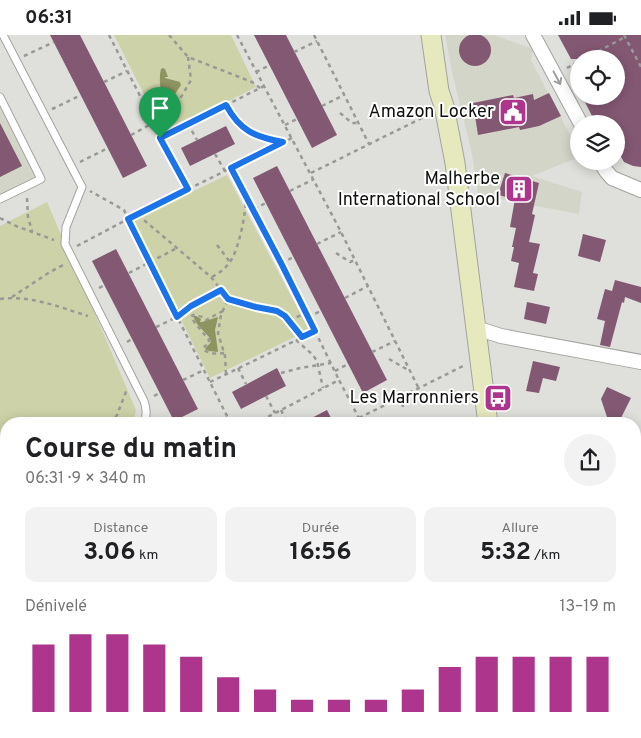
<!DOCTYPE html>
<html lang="fr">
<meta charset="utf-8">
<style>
:root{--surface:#fff;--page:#f2f2f2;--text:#202124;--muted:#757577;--accent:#ad358b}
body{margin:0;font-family:Overpass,sans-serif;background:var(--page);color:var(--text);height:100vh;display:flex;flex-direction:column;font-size:19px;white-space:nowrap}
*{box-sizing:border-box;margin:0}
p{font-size:16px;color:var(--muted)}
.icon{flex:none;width:28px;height:28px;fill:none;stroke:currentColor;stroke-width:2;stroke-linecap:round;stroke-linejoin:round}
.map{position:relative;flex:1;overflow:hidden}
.drawer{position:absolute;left:0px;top:382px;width:641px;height:321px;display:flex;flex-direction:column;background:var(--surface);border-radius:20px 20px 0 0;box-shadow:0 2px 12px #0003}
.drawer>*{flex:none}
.buttons{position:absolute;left:570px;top:15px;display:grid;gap:10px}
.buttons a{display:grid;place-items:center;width:55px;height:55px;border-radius:50%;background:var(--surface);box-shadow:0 2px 12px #0003;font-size:25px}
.pin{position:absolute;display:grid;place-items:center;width:42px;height:42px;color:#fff;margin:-51px -21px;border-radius:50% 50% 50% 0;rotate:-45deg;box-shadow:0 0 5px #0007}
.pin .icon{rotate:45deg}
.round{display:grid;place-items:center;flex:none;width:52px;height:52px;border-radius:26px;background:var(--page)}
.summary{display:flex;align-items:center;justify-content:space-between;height:85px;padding:0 25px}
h1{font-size:28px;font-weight:700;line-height:38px}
.stats{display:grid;grid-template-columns:repeat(3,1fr);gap:8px;height:85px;padding:5px 25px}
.stats div{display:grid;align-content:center;border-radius:12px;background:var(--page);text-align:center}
.stats b{font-size:25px;font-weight:700}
.stats small{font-size:14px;font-weight:400}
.stats p{font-size:14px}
.chart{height:140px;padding:10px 25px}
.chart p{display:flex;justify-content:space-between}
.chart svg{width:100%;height:90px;margin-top:5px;stroke:var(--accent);stroke-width:6}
.status{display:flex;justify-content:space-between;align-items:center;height:35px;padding:0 25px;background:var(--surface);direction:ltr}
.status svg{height:14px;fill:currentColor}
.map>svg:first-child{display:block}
</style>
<div class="status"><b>06:31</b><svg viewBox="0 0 49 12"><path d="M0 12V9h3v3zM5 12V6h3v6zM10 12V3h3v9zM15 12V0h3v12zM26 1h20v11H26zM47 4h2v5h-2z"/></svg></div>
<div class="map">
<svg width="641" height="703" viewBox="0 0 641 703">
<rect width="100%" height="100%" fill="#dfe0db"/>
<g fill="#d3d5c8">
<path d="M445,0h49l39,14 -2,11 48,92v5l-47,19 50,16 -3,22 -101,-19 -6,-41 -20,-82z"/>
<path d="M0,62l41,82 -41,20z"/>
</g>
<g fill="#cdd2a8">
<path d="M114,0h117l25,52 -92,47z"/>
<path d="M227,140l82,155 -99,48 -78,-157z"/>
<path d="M47,167l89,208 -3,14h-127v309h153l-2,5h-157v-512z"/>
<path d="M245,698h126l3,5h-126z"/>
</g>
<g fill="#8e9362">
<path d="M163,33l2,1 3,8h-3v1l15,4 1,3 -8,12 -3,12c-9,-7 -12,-29 -9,-40z"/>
<path d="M193,281h3l5,3 -1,3h2l16,-5 -3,13 3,22 -9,-1 -4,-2 6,-7 -2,-5 -12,-13z"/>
</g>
<g fill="#835873">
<circle cx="475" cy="15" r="16"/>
<path d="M50,0h30l67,131 -24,12z"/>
<path d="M254,0h32l51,100 -25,13z"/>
<path d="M558,0h83v132l-8,-1 -9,-4 -8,-14v-24h-20l-14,-28h34v-37h-45z"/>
<path d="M549,58l12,23 -22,10 -19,4 -1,-3 -41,8 -5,-32 40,-8 1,3 19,-4 1,6z"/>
<path d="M0,88l22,43 -22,11z"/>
<path d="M226,91l9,18 -45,22 -9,-18z"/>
<path d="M277,131l110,214 -24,13 -110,-215z"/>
<path d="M505,138l34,10 -7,31 3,1 -6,27 11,2 -7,29 5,1 -4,17 -20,-4 5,-24 -8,-2 3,-14h-2l4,-19 -6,-1 5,-28 -17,-4z"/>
<path d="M583,199l23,6 -6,22 -22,-6z"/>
<path d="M116,214l82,160 -24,12 -82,-160z"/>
<path d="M615,245l26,7v16l-16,-6 -1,6 -2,-1 -12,45 -10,-2 5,-24 -8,-2 8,-30 7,2z"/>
<path d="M527,267l23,5 -4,17 -22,-5z"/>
<path d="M533,326l27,6 -4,14 -13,-3 -4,15 -13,-2z"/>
<path d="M277,333l9,18 -45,23 -9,-17z"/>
<path d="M607,352l24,11 -11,22 -11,3 -8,-24z"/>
<path d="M327,375l7,14h-34z"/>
</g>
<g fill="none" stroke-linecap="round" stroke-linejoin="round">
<defs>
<g id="lane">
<path d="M3,0l79,152 -16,40 -1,17 79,157c3,8 3,15 0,23"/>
<path d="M0,62l41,82 -41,20"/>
<path d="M168,698l1,5"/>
</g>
<g id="street">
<path d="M533,0l48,89"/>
<path d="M600,126l6,10 6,7 29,12"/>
<path d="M476,293l25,8 140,26"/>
<path d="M635,479l6,-13"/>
<path d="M609,698l7,5"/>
</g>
<g id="secondary">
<path d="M431,0l8,56 5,15 11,57 33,261"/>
<path d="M514,698l1,5"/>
</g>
</defs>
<use href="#lane" stroke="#a3a49f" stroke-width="9"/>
<use href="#street" stroke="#a3a49f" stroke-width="16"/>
<use href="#secondary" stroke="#a3a49f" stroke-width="21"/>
<g stroke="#999995" stroke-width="2.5" stroke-dasharray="4 4" stroke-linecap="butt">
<path d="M109,0l79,155"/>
<path d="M169,0l19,22 64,25 8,6"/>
<path d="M237,0l104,197 77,155"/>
<path d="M314,0l55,109"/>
<path d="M624,0l17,32"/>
<path d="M294,17l23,-11"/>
<path d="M24,21l30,-14"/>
<path d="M584,24l41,-22"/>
<path d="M567,33l12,-7"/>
<path d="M256,37l14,-7"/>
<path d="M104,47l23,-11"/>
<path d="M226,70c14,26 29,32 57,37"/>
<path d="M322,71l22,-11"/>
<path d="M52,74l29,-14"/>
<path d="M340,78l12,10h7"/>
<path d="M188,89l9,16"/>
<path d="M285,90l12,-6"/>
<path d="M156,94l8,-7 10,-13 17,-29 -3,-23"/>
<path d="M131,100l22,-12"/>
<path d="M161,103l103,-52"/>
<path d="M215,119l10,17"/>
<path d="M80,127l28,-14"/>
<path d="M231,133l61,-30"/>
<path d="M311,138l117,-58"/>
<path d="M290,156l24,-12"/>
<path d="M27,163l1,19 4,14"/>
<path d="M254,174l12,-6"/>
<path d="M138,180l73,62 17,22 28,8 21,5 8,4 4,3 7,12 6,6"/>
<path d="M0,183l16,8 38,14"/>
<path d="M317,209l24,-12"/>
<path d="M217,210l13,17"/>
<path d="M77,211l51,-27 -4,-9 -34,-19"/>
<path d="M336,218l14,9 5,-2"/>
<path d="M281,228l13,-6"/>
<path d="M129,238l48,-25"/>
<path d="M212,242c7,-4 13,-8 18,-15 9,-13 16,-49 16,-65"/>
<path d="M99,253l6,-3"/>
<path d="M12,262l38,-25 15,-8"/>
<path d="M345,263l23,-12"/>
<path d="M0,264c31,-4 59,8 88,17"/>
<path d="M223,276l-17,9 -3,-3 -10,-2 -2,2 4,6 14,17v4l-4,2 -2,3c6,5 13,5 21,4"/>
<path d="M308,282l13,-6"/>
<path d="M289,284l8,-2 9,-4"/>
<path d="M156,292l21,-10 14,-11 30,-16"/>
<path d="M315,296l24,49"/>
<path d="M296,305l17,15 4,6 6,27"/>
<path d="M127,307l5,-3"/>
<path d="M372,317l23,-11"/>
<path d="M389,324l19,11"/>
<path d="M238,333l8,16"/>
<path d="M335,336l13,-7"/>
<path d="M281,338l19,-5 31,-5"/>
<path d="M226,339l-1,-18 -7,-23 3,-18 7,-16"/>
<path d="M183,345l21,-10"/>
<path d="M210,347l105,-51 -34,-68 -50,-95 -103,51 103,205"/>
<path d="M154,361l6,-3"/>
<path d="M266,361l9,17"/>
<path d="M401,361l2,11"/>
<path d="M281,375l7,14"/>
<path d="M359,383l104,-52"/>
<path d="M111,389l6,-9 10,-26"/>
<path d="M254,389l85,-44 23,44"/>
<path d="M0,455l6,-3"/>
<path d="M0,492h6"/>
<path d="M0,498l6,10"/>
<path d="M0,672l6,-3"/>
<path d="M33,698l1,5"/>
<path d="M242,698l3,5"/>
<path d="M263,698l7,5"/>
<path d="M372,698l3,5"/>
<path d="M447,698l3,5"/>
<path d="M44,703l20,-2 23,2"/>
<path d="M91,703l16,-5"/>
<path d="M282,703l3,-5"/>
<path d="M346,703l2,-5"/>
</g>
<use href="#lane" stroke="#fff" stroke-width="7"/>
<use href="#street" stroke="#fff" stroke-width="14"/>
<use href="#secondary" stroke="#e6e9be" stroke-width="19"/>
</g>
<defs><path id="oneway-shaft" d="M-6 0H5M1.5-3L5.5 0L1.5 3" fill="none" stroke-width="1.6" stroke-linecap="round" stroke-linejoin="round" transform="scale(1.25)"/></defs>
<use stroke="#9f9f9e" href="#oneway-shaft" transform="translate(557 43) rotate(62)"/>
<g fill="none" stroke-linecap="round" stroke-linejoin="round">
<defs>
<path id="route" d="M226,70c14,26 29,32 57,37l-52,26 50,95 34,68 -13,6 -17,-21 -8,-5 -21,-4 -28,-8 -7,-9 -30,16 -14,11 -49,-98 60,-30 -28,-51z"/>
</defs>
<use href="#route" stroke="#fff" stroke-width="10"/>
<use href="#route" stroke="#1a73e8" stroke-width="6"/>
</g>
<defs>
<symbol id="civic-square" viewBox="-11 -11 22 22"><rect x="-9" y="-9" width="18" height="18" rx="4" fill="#ad358b" stroke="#fff"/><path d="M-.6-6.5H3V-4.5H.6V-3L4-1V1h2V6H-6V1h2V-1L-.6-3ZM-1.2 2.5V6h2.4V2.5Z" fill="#fff"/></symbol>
<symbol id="building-square" viewBox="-11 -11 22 22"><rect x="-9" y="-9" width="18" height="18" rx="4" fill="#ad358b" stroke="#fff"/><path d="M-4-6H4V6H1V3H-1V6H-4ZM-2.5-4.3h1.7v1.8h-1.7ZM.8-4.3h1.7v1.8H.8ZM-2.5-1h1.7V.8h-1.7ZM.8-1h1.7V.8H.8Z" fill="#fff"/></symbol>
<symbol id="bus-square" viewBox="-11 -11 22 22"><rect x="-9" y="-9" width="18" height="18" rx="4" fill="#ad358b" stroke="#fff"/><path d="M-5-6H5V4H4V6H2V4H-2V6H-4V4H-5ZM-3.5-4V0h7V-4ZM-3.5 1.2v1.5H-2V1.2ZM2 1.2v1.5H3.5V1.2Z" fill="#fff"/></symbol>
</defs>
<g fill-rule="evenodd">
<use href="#civic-square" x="497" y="61" width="32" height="32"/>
<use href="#building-square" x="503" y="138" width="32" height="32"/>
<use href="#bus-square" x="482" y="347" width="32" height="32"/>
</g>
<g text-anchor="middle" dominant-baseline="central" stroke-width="4" stroke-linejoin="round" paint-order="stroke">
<g font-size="18" fill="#0f0f0d" stroke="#fff" text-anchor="end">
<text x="494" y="77">Amazon Locker</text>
<text x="500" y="144">Malherbe<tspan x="500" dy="21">International School</tspan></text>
<text x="479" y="363">Les Marronniers</text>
</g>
</g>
</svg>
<div class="buttons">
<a><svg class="icon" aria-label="locate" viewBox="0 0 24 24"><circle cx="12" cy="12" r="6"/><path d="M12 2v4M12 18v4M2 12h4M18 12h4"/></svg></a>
<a><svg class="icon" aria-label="layers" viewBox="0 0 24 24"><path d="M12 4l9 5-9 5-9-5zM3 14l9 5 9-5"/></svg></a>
</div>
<div class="pin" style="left:160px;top:103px;background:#1e9e55"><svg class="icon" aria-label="arrive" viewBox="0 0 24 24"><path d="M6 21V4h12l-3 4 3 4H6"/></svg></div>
<section class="drawer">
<div class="summary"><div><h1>Course du matin</h1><p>06:31 · 9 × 340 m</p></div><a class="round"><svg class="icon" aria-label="share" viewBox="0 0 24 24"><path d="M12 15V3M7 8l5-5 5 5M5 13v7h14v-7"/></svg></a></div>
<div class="stats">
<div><p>Distance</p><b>3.06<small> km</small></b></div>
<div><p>Durée</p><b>16:56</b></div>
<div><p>Allure</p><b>5:32<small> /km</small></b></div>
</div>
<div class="chart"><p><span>Dénivelé</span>13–19 m</p>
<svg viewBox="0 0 160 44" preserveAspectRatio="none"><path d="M5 44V11M15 44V6M25 44V6M35 44V11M45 44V17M55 44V27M65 44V33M75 44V38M85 44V38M95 44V38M105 44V33M115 44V22M125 44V17M135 44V17M145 44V17M155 44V17"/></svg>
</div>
</section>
</div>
